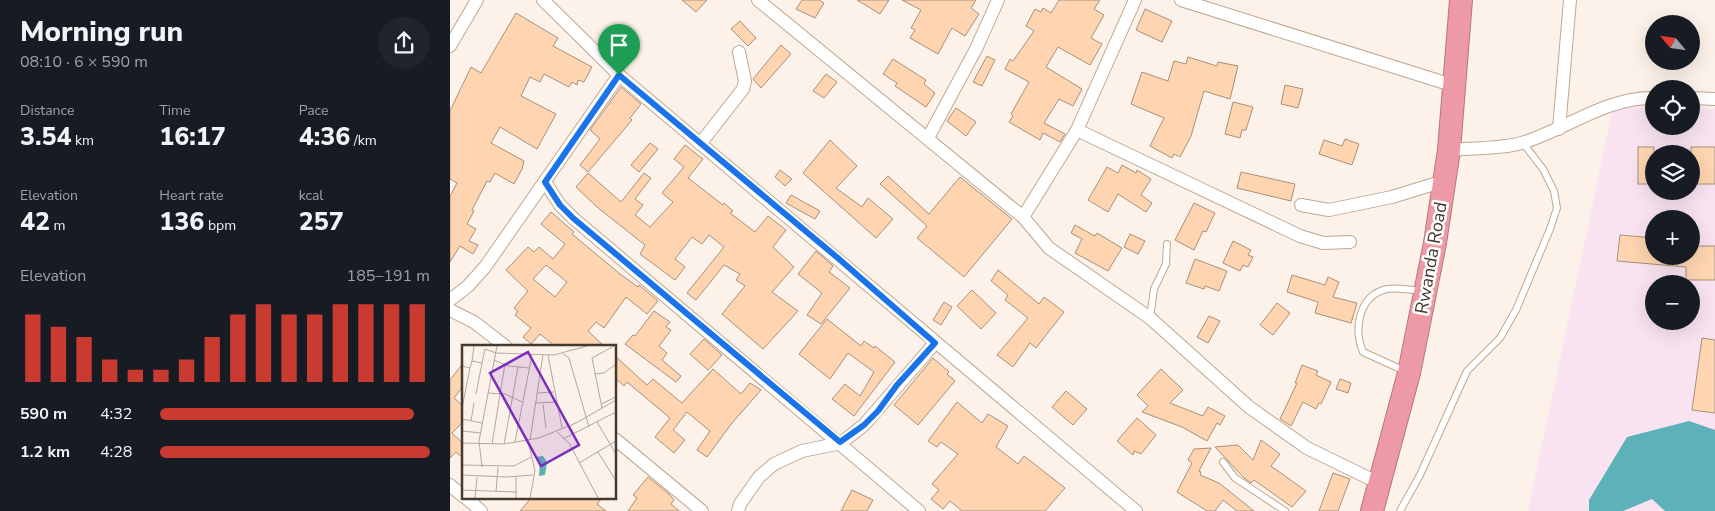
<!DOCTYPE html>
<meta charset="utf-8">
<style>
:root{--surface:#171b24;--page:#20242c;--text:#f1f3f6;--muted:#9ea1a6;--accent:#c93b30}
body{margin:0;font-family:"Nunito Sans",sans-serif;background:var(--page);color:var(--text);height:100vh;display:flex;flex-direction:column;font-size:19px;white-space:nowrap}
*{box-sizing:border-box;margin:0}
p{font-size:16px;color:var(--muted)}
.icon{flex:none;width:28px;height:28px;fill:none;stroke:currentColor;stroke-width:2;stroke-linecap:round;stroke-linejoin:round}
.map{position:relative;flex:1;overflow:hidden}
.side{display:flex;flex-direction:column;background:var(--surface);width:450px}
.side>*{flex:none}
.needle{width:32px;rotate:299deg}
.buttons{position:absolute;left:1195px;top:15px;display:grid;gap:10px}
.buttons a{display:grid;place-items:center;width:55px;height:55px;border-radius:50%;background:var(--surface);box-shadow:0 5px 20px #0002;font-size:25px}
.pin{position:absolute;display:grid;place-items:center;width:42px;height:42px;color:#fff;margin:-51px -21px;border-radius:50% 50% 50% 0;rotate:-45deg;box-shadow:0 0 5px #0007}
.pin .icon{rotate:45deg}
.round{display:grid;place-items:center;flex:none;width:52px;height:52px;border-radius:26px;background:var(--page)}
.summary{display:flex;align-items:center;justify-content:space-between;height:85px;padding:0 20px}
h1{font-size:28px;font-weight:800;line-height:38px}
.figures{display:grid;grid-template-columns:repeat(3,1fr);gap:8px;height:85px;padding:5px 20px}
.figures div{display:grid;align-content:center}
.figures b{font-size:25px;font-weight:800}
.figures small{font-size:14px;font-weight:400}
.figures p{font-size:14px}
.chart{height:140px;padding:10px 20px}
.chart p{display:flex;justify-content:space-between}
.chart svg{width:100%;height:90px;margin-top:5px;stroke:var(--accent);stroke-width:6}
ul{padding:0 20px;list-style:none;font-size:16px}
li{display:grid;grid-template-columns:80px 60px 1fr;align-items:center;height:38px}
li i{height:12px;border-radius:6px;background:var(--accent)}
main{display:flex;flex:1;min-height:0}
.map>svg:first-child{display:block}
</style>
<main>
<section class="side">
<div class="summary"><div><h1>Morning run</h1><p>08:10 · 6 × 590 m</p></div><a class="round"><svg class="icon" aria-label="share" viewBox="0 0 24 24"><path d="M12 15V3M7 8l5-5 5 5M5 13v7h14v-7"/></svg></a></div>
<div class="figures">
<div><p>Distance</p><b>3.54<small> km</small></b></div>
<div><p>Time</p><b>16:17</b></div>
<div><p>Pace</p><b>4:36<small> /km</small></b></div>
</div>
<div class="figures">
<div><p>Elevation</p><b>42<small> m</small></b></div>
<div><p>Heart rate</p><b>136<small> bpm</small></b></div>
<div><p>kcal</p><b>257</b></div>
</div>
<div class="chart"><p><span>Elevation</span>185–191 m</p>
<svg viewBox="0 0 160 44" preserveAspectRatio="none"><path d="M5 44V11M15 44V17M25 44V22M35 44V33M45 44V38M55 44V38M65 44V33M75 44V22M85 44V11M95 44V6M105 44V11M115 44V11M125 44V6M135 44V6M145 44V6M155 44V6"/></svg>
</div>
<ul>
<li><b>590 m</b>4:32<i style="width:94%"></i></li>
<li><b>1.2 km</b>4:28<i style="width:100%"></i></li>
</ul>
</section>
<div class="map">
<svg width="1265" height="511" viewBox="0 0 1265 511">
<rect width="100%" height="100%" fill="#fdf2e9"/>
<path fill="#f9e3f1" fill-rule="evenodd" d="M1163,107l41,1v18h37v-18l24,1v402h-187zM1204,154h37v37h-37zM1204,219h37v37h-37zM1204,284h37v37h-37z"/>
<path fill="#5cb2b8" d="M1239,421l26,9v81h-50l-13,-12 -29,12h-34v-11l38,-63z"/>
<g fill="#fed5b0" stroke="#a8907a" fill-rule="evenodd">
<path d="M232,0h25l-11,12z"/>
<path d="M352,0h17l5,3 -9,15 -19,-9z"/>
<path d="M407,0h32l-9,14z"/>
<path d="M452,0h74l-5,8 8,6 -14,22 -13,-8 -14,26 -28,-16 5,-8 -4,-2 10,-18z"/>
<path d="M609,0h41l-6,9 10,6 -13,23 11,6 -12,21 -32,-18 -12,20 36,22 -9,17 -14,-7 -15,24 21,11 -5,8 -17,-9 -3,7 -31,-18 4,-6 -2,-2 18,-32 -24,-13 5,-10 3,2 21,-30 -8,-5 9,-17 6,3 2,-4 8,5z"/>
<path d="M695,9l27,12 -10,21 -26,-12z"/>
<path d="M66,13l42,25 -5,8 39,21 -8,15 -6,-2 -1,5 -5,-3 -3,5 -25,-13 -4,8 -10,-5 -9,19 35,18 -19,35 -37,-22 -9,16 33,18 -2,8 -8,15 -19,-11 -5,9 -3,-1 -15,29 2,1 -7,13 9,5 -7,12 9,4 -5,9 -13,-8 -10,16v-66l7,-13 -7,-4v-68l21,-44 10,6z"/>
<path d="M290,21l16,17 -8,8 -17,-17z"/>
<path d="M331,45l10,9 -30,34 -8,-9z"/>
<path d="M537,56l8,4 -13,26 -9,-4z"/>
<path d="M738,57l29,9 1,-4 20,4 -8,33 -26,-8 -13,45 -11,21 -6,-3 -2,4 -22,-12 14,-28 -33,-14 11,-32 26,9 6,-20 12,3z"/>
<path d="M443,59l33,21 -2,4 11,9 -9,14 -31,-21 2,-3 -14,-9z"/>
<path d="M376,74l11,8 -13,16 -11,-7z"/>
<path d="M835,85l18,4 -5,19 -17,-4z"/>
<path d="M171,87l20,17 -11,14 2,2 -44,52 -8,-7 20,-26 -10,-9z"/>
<path d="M783,102l20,5 -7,23h-4l-2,8 -15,-4z"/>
<path d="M506,108l20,14 -10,14 -19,-15z"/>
<path d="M895,139l14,5 -7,21 -33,-11 5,-14 18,6z"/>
<path d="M380,140l27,26 -21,22 26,19 6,-9 25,21 -17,19 -73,-65z"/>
<path d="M200,143l8,6 -19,23 -8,-7z"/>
<path d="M235,145l18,14 -15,19 35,27 1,-2 9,8 -3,2 25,19 13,-16 18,14 -13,17 21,20 -22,25 26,19 -35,38 -41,-35 23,-28 -9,-6 4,-6 -16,-9 -28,35 -9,-7 37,-46 -15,-12 -7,9 -10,-7 -17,22 10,8 -10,13 -35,-26 5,-9 -48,-38 -21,-20 12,-14 33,29 23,-29 7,5 -16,21 8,6 -8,10 15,12 23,-25 -11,-9 22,-26 -10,-8z"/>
<rect x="1188" y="147" width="16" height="37"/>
<rect x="1241" y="147" width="24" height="37"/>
<path d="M672,165l14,8 1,-3 14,9 -10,16 11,8 -6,9 -28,-18 -10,18 -20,-12 19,-33 11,6z"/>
<path d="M330,170l12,9 -7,7 -10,-9z"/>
<path d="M791,172l54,12 -4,17 -54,-13z"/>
<path d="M438,176l41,38 31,-37 52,42 -48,58 -47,-39 10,-12 -47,-42z"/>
<path d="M341,195l29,16 -5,8 -29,-16z"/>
<path d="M744,203l21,10 -9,19 -3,-1 -9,19 -19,-10z"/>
<path d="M101,212l23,20 -2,2 48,40 18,13 1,-2 19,16 -11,13 -21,-17 -22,31 -8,-6 -8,9 16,15h-49l-15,-12 -9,10 -8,-7 8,-9 -16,-13 3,-4 -4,-3 14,-17 -22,-21 22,-23 6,5 5,-5 14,12 12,-15 -24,-20zM96,265l21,17 -12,15 -22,-18z"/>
<path d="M625,225l20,11 2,-3 25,15 -14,23 -33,-18 7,-14 -11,-6z"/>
<path d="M680,234l15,7 -7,13 -14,-7z"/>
<path d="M1170,235l34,3v18h37v-10h24v34h-29v-13l-69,-6z"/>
<path d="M783,241l18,9 -3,5 5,2 -5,10 -5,-2 -3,6 -17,-8z"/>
<path d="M366,251l17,15 -4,6 21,16 -29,36 -14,-9 15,-22 -24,-19z"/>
<path d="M745,259l32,12 -8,20 -14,-5 -1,3 -18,-6z"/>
<path d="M548,270l41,34 5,-7 20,15 -28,36 -6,-5 -17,24 -16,-12 31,-37 -23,-18 3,-5 -17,-14z"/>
<path d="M842,275l33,10 3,-8 11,5 -6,15 24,6 -6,20 -36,-10 3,-11 -31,-10z"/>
<path d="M522,290l24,23 -15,16 -24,-23z"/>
<path d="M494,302l8,5 -11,18 -8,-5z"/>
<path d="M827,303l13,10 -17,22 -13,-10z"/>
<path d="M204,311l16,11 -4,5 5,3 -12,16 8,7 -5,7 19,16 -5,6 -51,-38 8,-9 2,1z"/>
<path d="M759,316l11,5 -12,22 -11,-6z"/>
<path d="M377,319l34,27 3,-5 10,7 1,-2 20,16 -41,54 -22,-17 13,-15 15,12 14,-24 -26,-19 -18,26 -31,-25z"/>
<path d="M1252,338l13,2v73l-23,-3z"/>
<path d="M254,339l18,16 -14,15 -18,-16z"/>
<path d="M165,356l32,29 6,-6 29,24 31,-34 28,25 9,-11 11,7 -29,33 -25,34 -10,-7 13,-19 -23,-19 -14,18 12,10 -11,13 -19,-16 15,-19 -43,-36 -3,4 -9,-8z"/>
<path d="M483,358l16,14 -2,2 8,7 -37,44 -24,-20z"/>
<path d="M14,362v23l-10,13 10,9v14l-12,12 12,11v15l-8,-7 -6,6v-78z"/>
<path d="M852,365l16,6 -2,4 15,7 -10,22 -2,-1 -3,6 -13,-7 -12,24 -11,-7 17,-36h-2z"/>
<path d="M711,369l22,21 -13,13 33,13 5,-9 17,9 -5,9 -3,-2 -10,18 -25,-14 -40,-15 6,-6 -11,-11z"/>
<path d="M890,379l11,4 -3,10 -12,-4z"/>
<path d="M616,391l21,18 -14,16 -21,-18z"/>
<path d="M507,402l25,21 6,-9 20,12 -12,21 22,17 6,-8 41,32 -20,23h-83l-12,-10 -7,8 -12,-10 8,-9 -7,-6 26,-30 -17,-12 -4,5 -9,-6z"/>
<path d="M687,418l19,17 -15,19 -7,-3 -1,4 -16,-14z"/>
<path d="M811,440l19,14 -9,12 35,25 -14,16 -38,-27 -3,3 -7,-5 -29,-31 23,-2 15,15z"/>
<path d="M761,448l-12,23 2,1 -1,3 19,8 35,28h-17l-14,-11 -8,11h-8l-30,-19 15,-29 -4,-3 6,-11z"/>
<path d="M883,473l17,6 -12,32h-19z"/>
<path d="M198,477l21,17 5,6 -3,4 8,7h-51l9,-13 -4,-3z"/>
<path d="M402,490l21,10 -6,11h-26z"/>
<path d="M82,497h71l-6,7 9,7h-86z"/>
</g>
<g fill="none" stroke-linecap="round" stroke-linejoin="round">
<defs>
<g id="lane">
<path d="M700,318l4,-29 12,-25 1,-20"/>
<path d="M955,371l-42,-19c-10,-23 -4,-57 24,-63 10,-2 25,1 35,2"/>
<path d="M773,462l12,16 50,33"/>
<path d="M950,511l20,-36 47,-104 33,-33 16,-28 34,-81 7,-21 -3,-17 -11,-22 -20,-26"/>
</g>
<g id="street">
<path d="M93,0l76,75 517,436"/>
<path d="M308,0l265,217 26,31 101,70 99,89 58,41 74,36"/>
<path d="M731,0l274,86"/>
<path d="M0,46l27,-46"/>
<path d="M1241,98l24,1"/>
<path d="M1109,129l11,-129"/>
<path d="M627,130l223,106 23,7 27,-1"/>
<path d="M478,138l48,-89 22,-49"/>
<path d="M250,144l43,-55 2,-8 -6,-29"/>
<path d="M999,150c21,-2 57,-1 76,-8 43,-14 82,-45 129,-44"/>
<path d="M95,182l15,23 13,13 346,293"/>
<path d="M851,205l28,5 63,-13 52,-16"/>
<path d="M573,217l54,-87 58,-130"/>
<path d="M0,300l18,-14 17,-19 134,-192"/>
<path d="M0,310l24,12 31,24"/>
<path d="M165,439l87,72"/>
<path d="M0,485l14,12"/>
<path d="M15,497l16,14"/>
<path d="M288,511l2,-7 19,-27 15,-13 28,-13 39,-8 23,-18 71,-82"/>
</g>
<path id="highway" d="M922,511l37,-138 26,-130 14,-93 12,-150"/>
</defs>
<use href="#lane" stroke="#c0a790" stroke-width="8"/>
<use href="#street" stroke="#c0a790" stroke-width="14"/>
<use href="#highway" stroke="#b2787d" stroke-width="24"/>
<use href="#lane" stroke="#fff" stroke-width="6"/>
<use href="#street" stroke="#fff" stroke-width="12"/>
<use href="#highway" stroke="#ee9aa6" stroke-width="22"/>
</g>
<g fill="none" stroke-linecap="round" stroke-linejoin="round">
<defs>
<path id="route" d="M169,75l220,184 96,84 -38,42 -19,26 -14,14 -24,17 -267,-224 -13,-13 -15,-23z"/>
</defs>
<use href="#route" stroke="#fff" stroke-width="10"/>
<use href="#route" stroke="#1a73e8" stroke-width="6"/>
</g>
<g text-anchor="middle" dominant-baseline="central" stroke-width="5" stroke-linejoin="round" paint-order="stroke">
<g font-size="18" fill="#443a30" stroke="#fff">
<text transform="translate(981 258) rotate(-80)">Rwanda Road</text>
</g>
</g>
<g transform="translate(12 345)">
<rect width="154" height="154" fill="#fdf2e9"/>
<path d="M81,111l4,6 -2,13 -6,1 1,-15 -5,-4z" fill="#5cb2b8"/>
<path fill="none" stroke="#b3a89f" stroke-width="1" d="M101,9l6,4 20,69M86,10l14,73M32,15l14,6 21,2M10,16l2,-15M0,21l8,2 2,-7 10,2 3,-14 11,4 58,2 33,-9M132,29l10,-1 12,-9M26,48l17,1 17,8M75,48l17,-1M14,49l6,-31M73,58l21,-1M81,59l3,24M139,59l15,-7M0,63l8,-40M140,63l-10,-50 22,-12M0,74l20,4M9,76l3,-18M135,77l19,32M0,86l19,2M95,87l12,11 29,55M101,94l53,-27M68,95l13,-85M66,96l7,30 -5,27M53,97l17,-87M0,98l42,1 35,-6 37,-15 40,-23M30,99l13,-80M42,99l14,-77M136,107l18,29M117,118l37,-22M0,120l52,1 17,-9M20,122l-3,-26 18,-95M0,130l45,2 26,-2M0,145l54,2M34,147l2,-25M13,153l2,-21M54,153v-22"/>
<path fill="#7b2cbf" fill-opacity="0.15" stroke="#7b2cbf" stroke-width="2.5" d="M66,7l51,93 -38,21 -51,-93z"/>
<rect width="154" height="154" fill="none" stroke="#443a30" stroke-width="2.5"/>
</g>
</svg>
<div class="buttons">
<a><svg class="needle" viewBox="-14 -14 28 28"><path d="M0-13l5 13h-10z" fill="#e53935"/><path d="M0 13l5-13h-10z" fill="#9ea1a6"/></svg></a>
<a><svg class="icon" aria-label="locate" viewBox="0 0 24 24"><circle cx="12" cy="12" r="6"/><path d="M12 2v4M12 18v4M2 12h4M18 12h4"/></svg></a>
<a><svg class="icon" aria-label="layers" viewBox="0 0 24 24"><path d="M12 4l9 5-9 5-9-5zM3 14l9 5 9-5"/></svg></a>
<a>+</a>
<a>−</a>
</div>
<div class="pin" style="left:169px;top:75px;background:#1e9e55"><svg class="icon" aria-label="arrive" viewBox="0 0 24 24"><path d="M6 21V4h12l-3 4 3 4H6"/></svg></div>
</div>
</main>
